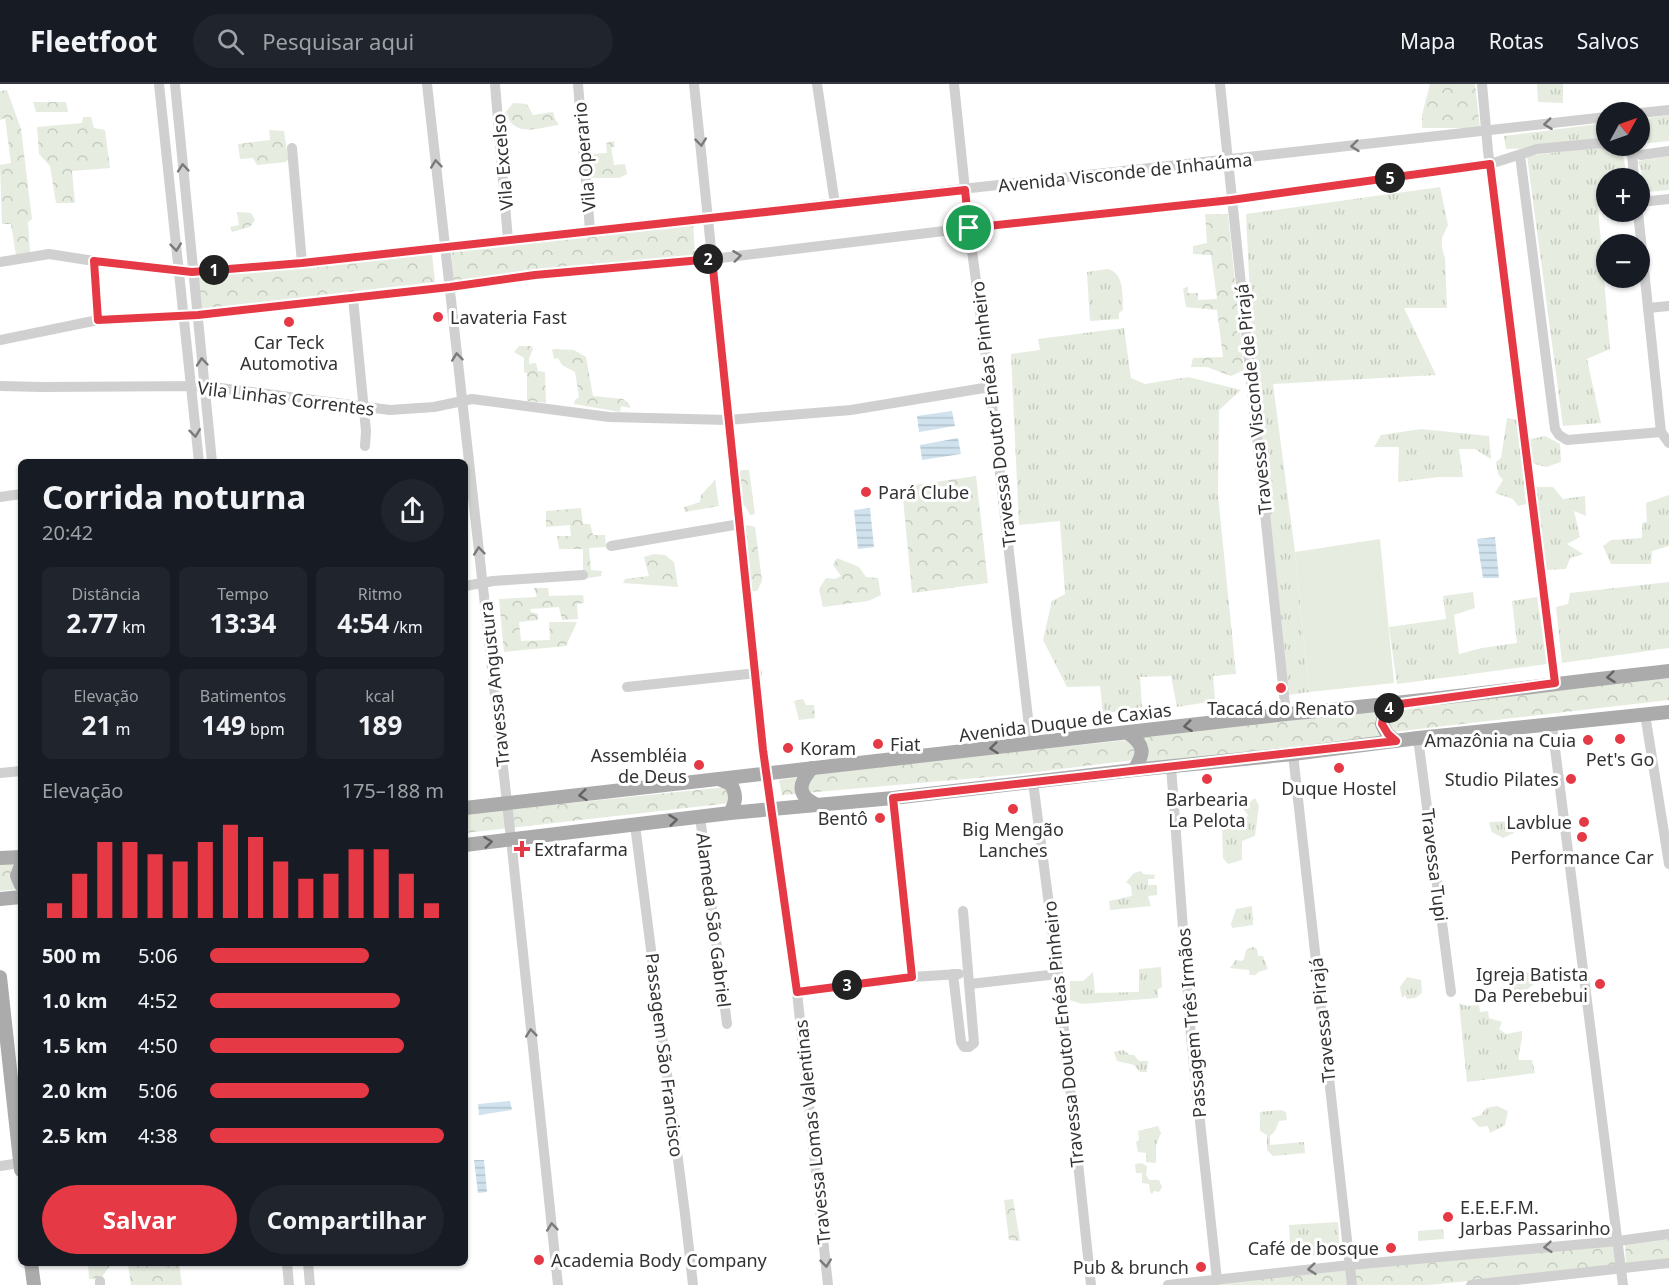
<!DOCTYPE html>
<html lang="pt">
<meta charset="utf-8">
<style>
:root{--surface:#171b24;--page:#20242c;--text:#f1f3f6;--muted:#9ea1a6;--line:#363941;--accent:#e63946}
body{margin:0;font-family:"Noto Sans",sans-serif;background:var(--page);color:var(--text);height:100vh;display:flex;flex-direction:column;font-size:22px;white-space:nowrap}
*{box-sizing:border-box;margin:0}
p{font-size:20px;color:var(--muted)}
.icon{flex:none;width:33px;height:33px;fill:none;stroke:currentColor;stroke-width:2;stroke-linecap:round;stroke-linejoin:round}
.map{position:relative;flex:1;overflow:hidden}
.panel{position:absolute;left:18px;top:375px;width:450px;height:807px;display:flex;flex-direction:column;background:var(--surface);border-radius:9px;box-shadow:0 2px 4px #0004}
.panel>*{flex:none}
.needle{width:39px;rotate:50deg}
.tools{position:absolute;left:1596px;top:18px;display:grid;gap:12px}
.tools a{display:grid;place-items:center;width:54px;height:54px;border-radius:50%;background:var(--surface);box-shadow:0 2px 4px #0004;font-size:30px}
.pin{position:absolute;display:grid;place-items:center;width:51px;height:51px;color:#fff;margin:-26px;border:3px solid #fff;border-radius:50%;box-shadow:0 2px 6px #0007}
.km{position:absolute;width:30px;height:30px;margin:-15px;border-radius:50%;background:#222;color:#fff;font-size:16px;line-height:30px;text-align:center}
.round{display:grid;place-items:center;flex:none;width:63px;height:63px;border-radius:32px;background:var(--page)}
.headline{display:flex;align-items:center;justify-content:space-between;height:102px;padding:0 24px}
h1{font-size:33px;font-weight:700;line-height:45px}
.figures{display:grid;grid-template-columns:repeat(3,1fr);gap:9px;height:102px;padding:6px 24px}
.figures div{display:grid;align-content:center;border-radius:9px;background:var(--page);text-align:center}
.figures b{font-size:26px;font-weight:700}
.figures small{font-size:16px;font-weight:400}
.figures p{font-size:16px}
.chart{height:168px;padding:12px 24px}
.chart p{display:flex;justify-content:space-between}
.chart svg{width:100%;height:108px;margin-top:6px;stroke:var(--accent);stroke-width:6}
.primary-button{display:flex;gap:12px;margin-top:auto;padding:12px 24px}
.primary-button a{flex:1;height:69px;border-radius:36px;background:var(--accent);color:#fff;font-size:24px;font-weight:700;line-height:69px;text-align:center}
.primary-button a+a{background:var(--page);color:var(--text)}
ul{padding:0 24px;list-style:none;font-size:20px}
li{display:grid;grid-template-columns:96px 72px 1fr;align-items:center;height:45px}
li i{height:15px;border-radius:8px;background:var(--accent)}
header{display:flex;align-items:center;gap:36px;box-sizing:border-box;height:84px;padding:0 30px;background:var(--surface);border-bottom:2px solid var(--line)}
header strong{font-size:28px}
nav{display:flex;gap:33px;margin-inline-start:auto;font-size:21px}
.search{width:420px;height:54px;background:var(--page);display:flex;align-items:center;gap:15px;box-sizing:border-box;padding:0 21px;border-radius:33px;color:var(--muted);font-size:22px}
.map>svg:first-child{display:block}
</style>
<header>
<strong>Fleetfoot</strong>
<div class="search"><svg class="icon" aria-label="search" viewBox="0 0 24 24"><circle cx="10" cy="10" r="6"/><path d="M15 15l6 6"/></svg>Pesquisar aqui</div>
<nav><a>Mapa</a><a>Rotas</a><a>Salvos</a></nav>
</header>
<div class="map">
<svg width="1669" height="1201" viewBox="0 0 1669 1201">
<defs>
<pattern id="grass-tufts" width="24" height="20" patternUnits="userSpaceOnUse" patternTransform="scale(1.5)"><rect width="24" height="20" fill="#e6ecdf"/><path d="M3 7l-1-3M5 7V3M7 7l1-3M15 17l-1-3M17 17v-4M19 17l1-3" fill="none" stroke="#c6cbc0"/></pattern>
<pattern id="forest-crowns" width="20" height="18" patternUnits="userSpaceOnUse" patternTransform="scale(1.5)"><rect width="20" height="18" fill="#e6ecdf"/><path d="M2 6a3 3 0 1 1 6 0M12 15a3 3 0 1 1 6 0" fill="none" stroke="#c6cbc0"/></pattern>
<pattern id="water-rules" width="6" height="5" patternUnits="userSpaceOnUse" patternTransform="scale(1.5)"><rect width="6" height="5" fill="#cfe2ee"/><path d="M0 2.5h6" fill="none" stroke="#b2c2cd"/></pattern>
</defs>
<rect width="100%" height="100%" fill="#fff"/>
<g fill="url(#grass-tufts)">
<path d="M1537,0h26v19l-25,-1z"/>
<path d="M1669,31v26l-29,3v-25z"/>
<path d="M1606,39v22l-100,4 -2,-13z"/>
<path d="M1599,63l24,9 5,22h-22v17l-9,1 13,153 -23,10 14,64 -38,3 -36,-270z"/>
<path d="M1669,72v34l-22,2 -9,-31z"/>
<path d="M1440,103l8,38 -6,13v10l3,10 2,50h-43l32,67 -163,9 22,168 14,140 -21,3 -34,-314 -8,-167z"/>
<path d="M1108,185c17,5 14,26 15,41l-4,3v6l-29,2 -3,-49z"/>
<path d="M1124,244l7,50 14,6 43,-7 53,13 -22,20 -1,85 18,179 -23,2 2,25 -38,6 -6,-31 -31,1 2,32 -39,4 -3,-27 -33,1 -24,-47 9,-39 13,-7 -5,-73 -41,4 -8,-171 29,-4 -2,-11z"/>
<path d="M1507,334l11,2 8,84 -8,2 -5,-7 -18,-6 8,-13 -5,-6 -2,-12 5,-4z"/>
<path d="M1421,345l68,7 2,23 -16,-10h-16l4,28h-24l-41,5 1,-35h-25l7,-12z"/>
<path d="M1545,352l15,8 1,18 -15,5 -15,-4 -3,-23z"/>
<path d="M1535,403h18l10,12 22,-3 1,20 -12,-5 6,26 -13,7 16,10 -13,4 -4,11 -22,1z"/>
<path d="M1669,411v51l-17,5 -1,13h-40l-8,-18 8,-6 31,-2v-15l5,-1 -1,-19z"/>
<path d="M1669,498v66l-107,15 -6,-56 12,-3 2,-11z"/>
<path d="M1473,508l2,16 -21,7 5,39 23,-6 35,-5 -5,-42 25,-4 10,67 -150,20 -8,-57 57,-8 -3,-23z"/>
<path d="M1255,714l4,8 -4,30 -13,5v19l-14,4 -5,-6 -1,-32 4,-4 6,4 13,-4 3,-7 -10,-14 7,5z"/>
<path d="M1510,737l4,12 -11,5 -11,-6 -3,-9 2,-1z"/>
<path d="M1141,787l2,3 12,1 -1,4h-6v6h9v10l-9,1 3,10 -41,4 -1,-9 23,-5 -1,-10 -5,-4 8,-9z"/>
<path d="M1252,822l1,19 -21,3 -1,-4 5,-15z"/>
<path d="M1253,863l4,2 1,7h5l5,13 -10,3 -2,3h-6l-1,-5 -19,-2 6,-8 6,1 2,-2 2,-9z"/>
<path d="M1161,883l1,20 -4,2v9l-76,6 -12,-4v-19h13l10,-9 2,21 44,-1v-23z"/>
<path d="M1572,885l1,11 -39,4 -9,7 -11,-1 -3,-13 24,-7z"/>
<path d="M1407,893l14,3 1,13 -7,5 -8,1 -2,-4 -3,3 -2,-11z"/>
<path d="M1459,919l8,3 12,-1 1,7 8,-1 1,7 13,4 -3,7 7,5 16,-3c1,11 -4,19 -3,29h13l3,13 -68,9z"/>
<path d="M1123,966l7,5h4l5,6h9l-1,11h-7l-6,-7 -17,-4 -3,-9z"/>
<path d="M1497,1022l11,5 -3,14 -15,8 -2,-7 -9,1 -8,-9 10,-3 5,-7z"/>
<path d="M1281,1026l5,2 1,8 -8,1 -4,10 -5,5v9l34,-3 1,11 -32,3 -6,-6v-15l-7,-4v-19z"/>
<path d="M1158,1042l3,7 -5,12v18l-10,-1v-9l-8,-1 -2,-10 3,-2 -1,-9z"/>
<path d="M1141,1079l6,3 -1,9 3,5h10l3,7 -3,5 -5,-1 -2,3 -2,-2 -1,-8 -7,-1v-10h-6l-1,-9z"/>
<path d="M1338,1138l2,32 -49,3 -2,-32z"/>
<path d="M1443,1145l1,10 -26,2v-10z"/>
</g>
<g fill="url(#forest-crowns)">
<path d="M1430,0h45l5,44h-58v-13z"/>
<path d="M7,6l14,39 11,90 -4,3 2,32 -14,1 -5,-31h-9l-2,-59 11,-2 -6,-45 -5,2v-29z"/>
<path d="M33,18h33l2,10h-32z"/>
<path d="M513,19l14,1 6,11 20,-3 2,7 4,6c-23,3 -43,13 -54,-12z"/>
<path d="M83,33h8l3,11 11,2 5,38 -38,3 3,32h-19l-6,-37 -11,-12 -2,-27 45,-4z"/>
<path d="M269,46l15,1 4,28 -2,3 -29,3 -4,-7 -13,1 -2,-15 32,-4z"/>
<path d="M614,57l1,6h-4l3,18 11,-1 2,10 -8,4h-31l-1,-7 7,-4 -2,-13 15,-1 -1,-10z"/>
<path d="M237,128l14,1 4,7 -5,7 -18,5 -2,-5 9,-2z"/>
<path d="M1205,130h23l16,156 -13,6 -24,-9h-16l2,-9 30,-1 -6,-47 -31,-3 -3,-18 5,-3v7h10v7l19,-1 -6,-44 -18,-1v-8l14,-3z"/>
<path d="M693,138l2,34 -241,28 -3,-35z"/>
<path d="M432,169l3,29 -235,27 -4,-34z"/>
<path d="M519,262h12l2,3 -4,9v6l7,-1 2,8 7,1 1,31 -19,-2v-28l-3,-1v-14l-10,-6z"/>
<path d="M552,265l22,1 12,7 7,39 30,3 7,6v3l-9,-2 -1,6 -46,-8 1,-4 4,-3 -4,-25 -13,-7 -4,-7 -4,1z"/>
<path d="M742,386h7l6,44 -5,1 -4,-8 -5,-3 -4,-31z"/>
<path d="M976,392l12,107 -76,10 -10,-106z"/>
<path d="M715,396l4,26 -34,6 -1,-5 16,-5 1,-7z"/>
<path d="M581,424l2,16h7l3,11h12l1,12 -17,1 2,22 11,1 -1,5 -18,3v-30h-24l-2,-13h14l-1,-11 -24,2v-16z"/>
<path d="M747,441l8,2 7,54 -5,10h-7l-7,-62z"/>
<path d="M654,470l11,1 9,7 4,25 -55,-4 2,-4 24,-3 -5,-19z"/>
<path d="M837,474l22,9 7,10 12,1 3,17 -13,6 -45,6 -4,-18 7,-11 9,1 6,-3 -8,-11z"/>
<path d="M534,504h14l1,8 34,-1 1,8 -7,1 1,15 -16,1 -3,-13 -29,2 1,3 7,2v6l-19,2 2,19 29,-1 -1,-18h28l-11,24 -62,6 -5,-53 38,-2z"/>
<path d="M1669,592v24l-276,32 -4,-5 -1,-9 8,-7 189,-26z"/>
<path d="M803,615l3,6h8l1,13 -16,2 -5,-19z"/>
<path d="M1382,627l4,27 -243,25 -2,-27z"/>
<path d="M1128,656l9,5 -3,15 -123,15 -229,20 -3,-15 136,-18z"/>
<path d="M726,703l4,16 -265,30v-19z"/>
<path d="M21,778v27l-21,2v-27z"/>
<path d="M1013,1115l7,42 -11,-1 -5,-40z"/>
<path d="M1669,1155v19l-43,6 -1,-20z"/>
<path d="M1614,1160l3,22 -189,19h-224l139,-16z"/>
<path d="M88,1179h91l3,22h-51l-3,-20 -18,1 -9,12 -12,1z"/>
</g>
<path fill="#e6ecdf" d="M1380,455l14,144 -85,9 -14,-140z"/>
<g fill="url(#water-rules)">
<path d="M952,327l3,15 -36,6 -2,-16z"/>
<path d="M958,354l3,16 -39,6 -2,-15z"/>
<path d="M870,424l4,39 -16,2 -4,-39z"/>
<path d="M1495,453l4,41h-16l-6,-39z"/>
<path d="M510,1017l2,9 -33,5 -1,-11z"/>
<path d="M474,1076h10l3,32 -9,1z"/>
</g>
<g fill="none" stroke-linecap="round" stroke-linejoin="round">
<g stroke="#d0d0d0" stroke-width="10">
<path d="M159,0l40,378"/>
<path d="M175,0l37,378"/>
<path d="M427,0l84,755 47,446"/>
<path d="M495,0l13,156"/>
<path d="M578,0l12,146"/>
<path d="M694,0l69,666 34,242 31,293"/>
<path d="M817,0l18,120"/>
<path d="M954,0l15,144 21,159 41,357"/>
<path d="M1220,0l66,630"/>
<path d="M1482,0l6,67 67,532"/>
<path d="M1640,29l29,-3"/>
<path d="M1609,62l32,9 28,-4"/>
<path d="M292,64l10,115"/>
<path d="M1632,69l2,25"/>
<path d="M1520,71l35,274 4,6 8,5 94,-8 -23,-220"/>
<path d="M1640,118l29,-3"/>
<path d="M94,177l4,59"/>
<path d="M0,178l49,-8 45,7 98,10 110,-8 1304,-146"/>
<path d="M353,214l13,133 -1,15"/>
<path d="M1648,224l21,-2"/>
<path d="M0,256l98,-20 100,-5 252,-28 85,-12 177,-16 257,-31 262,-28 259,-36 47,-15 65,-6 4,2"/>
<path d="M0,302l41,1 164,-1 185,24 44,-3 38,-8 137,18 119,3 123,-10 139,-23"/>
<path d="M1661,348l8,11"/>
<path d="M0,413l21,-3"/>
<path d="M611,462l129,-22"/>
<path d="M465,502l28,-5 90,-6"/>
<path d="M627,603l130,-14"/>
<path d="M1645,630l24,150"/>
<path d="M1552,641l71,560"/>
<path d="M1418,654l33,254"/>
<path d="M1293,670l59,531"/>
<path d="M1171,682l20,271 26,243"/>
<path d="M0,689l21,-2"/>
<path d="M1033,698l25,192 33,311"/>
<path d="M893,714l19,179"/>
<path d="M700,733l27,207"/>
<path d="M635,741l50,389 8,71"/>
<path d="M953,890l8,68 3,5h5l5,-4 -11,-132"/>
<path d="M970,900l88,-10"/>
<path d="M797,908l115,-15 47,-3"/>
<path d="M0,1082l20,-3"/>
<path d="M287,1179l2,22"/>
<path d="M308,1179l2,22"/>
<path d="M100,1197v4"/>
<path d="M1168,1201l182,-20 268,-24 51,-7"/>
<path d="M1471,1201l198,-22"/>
</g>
<g stroke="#ababab" stroke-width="14">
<path d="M1393,621l-8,8 -3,11 5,10 9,7"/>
<path d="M1128,649c17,12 17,20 6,37"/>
<path d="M812,684c-13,15 -16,26 3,36"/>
<path d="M719,695l12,5c6,12 5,18 -1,29"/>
<path d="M465,724l821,-94c128,-11 255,-29 383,-43"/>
<path d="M465,761l265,-32 163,-15 241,-28 159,-16 125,-16 251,-26"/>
<path d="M0,774l21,-1"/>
<path d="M21,781l-4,11 4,9"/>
<path d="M0,815l21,-2"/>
<path d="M0,893l21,193"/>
<path d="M31,1179l3,22"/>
</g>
</g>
<defs><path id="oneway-chevron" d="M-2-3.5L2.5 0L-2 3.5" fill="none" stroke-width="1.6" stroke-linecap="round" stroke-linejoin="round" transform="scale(1.5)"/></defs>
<g stroke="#7a7a7a">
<use href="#oneway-chevron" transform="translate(1548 40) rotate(173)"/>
<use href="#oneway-chevron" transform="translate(701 58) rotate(84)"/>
<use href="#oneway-chevron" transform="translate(1355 62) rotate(174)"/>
<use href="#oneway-chevron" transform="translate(436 80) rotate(-96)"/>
<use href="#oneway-chevron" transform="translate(183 84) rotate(-95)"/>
<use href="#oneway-chevron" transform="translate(176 163) rotate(84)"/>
<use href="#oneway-chevron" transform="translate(737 172) rotate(-7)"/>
<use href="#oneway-chevron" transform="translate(457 273) rotate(-96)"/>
<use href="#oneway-chevron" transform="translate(202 278) rotate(-95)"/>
<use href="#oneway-chevron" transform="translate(195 349) rotate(83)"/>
<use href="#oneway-chevron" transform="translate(479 467) rotate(-96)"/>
<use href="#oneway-chevron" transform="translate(531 949) rotate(-96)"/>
<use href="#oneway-chevron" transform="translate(552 1143) rotate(-96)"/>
<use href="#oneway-chevron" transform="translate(1548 1163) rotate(175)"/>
<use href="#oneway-chevron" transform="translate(826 1179) rotate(84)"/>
<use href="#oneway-chevron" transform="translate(1312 1185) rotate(174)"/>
</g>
<g stroke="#636363">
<use href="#oneway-chevron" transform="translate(1611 593) rotate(174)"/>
<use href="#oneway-chevron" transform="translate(1188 642) rotate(173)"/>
<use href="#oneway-chevron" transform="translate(994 664) rotate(174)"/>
<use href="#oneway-chevron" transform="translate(583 711) rotate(174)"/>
<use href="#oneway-chevron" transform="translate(673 736) rotate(-7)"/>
<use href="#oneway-chevron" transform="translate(488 758) rotate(-7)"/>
</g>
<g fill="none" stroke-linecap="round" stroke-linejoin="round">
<defs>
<path id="route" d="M1490,80l65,519 -162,22 -9,8 -2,11 6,10 8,7 -503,57 19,179 -115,15 -34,-242 -51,-491 -177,16 -85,12 -252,28 -100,5 -4,-59 98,11 110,-9 663,-73 4,38 262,-28z"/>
</defs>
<use href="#route" stroke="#fff" stroke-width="12"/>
<use href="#route" stroke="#e63946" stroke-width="8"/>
</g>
<g fill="#e63946" stroke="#fff" stroke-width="2">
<circle cx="438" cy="233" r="6"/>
<circle cx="289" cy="238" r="6"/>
<circle cx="866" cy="408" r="6"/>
<circle cx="1281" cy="604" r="6"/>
<circle cx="1620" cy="655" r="6"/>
<circle cx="1588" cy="656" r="6"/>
<circle cx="878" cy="660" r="6"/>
<circle cx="788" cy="664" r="6"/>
<circle cx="699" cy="681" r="6"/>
<circle cx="1339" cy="684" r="6"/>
<circle cx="1207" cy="695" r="6"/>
<circle cx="1571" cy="695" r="6"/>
<circle cx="1013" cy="725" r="6"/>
<circle cx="880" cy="734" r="6"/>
<circle cx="1584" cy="738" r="6"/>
<circle cx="1582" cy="753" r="6"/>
<path d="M519 756h6v6h6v6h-6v6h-6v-6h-6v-6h6z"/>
<circle cx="1600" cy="900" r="6"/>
<circle cx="1448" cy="1133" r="6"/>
<circle cx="1391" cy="1164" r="6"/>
<circle cx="539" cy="1176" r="6"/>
<circle cx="1201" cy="1183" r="6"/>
</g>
<g text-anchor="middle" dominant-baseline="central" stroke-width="6" stroke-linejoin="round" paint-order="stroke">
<g font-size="18" fill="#333" stroke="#fff">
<text transform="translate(584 73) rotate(-95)">Vila Operario</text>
<text transform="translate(502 78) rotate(-95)">Vila Excelso</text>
<text transform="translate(1125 88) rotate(-6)">Avenida Visconde de Inhaúma</text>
<text transform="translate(286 314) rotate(7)">Vila Linhas Correntes</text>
<text transform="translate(1253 315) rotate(-96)">Travessa Visconde de Pirajá</text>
<text transform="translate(993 330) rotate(-97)">Travessa Doutor Enéas Pinheiro</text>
<text transform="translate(494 600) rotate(-96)">Travessa Angustura</text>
<text transform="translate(1065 638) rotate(-7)">Avenida Duque de Caxias</text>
<text transform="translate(1435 781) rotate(83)">Travessa Tupi</text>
<text transform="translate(714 836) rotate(83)">Alameda São Gabriel</text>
<text transform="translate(1322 936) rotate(-96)">Travessa Pirajá</text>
<text transform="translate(1191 939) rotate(-95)">Passagem Três Irmãos</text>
<text transform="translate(1063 950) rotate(-96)">Travessa Doutor Enéas Pinheiro</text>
<text transform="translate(665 971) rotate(83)">Passagem São Francisco</text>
<text transform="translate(812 1048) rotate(-96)">Travessa Lomas Valentinas</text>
</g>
<g font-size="18" fill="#333" stroke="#fff" text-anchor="end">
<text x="450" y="233" text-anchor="start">Lavateria Fast</text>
<text x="289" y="258" text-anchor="middle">Car Teck<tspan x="289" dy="21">Automotiva</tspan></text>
<text x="878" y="408" text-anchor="start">Pará Clube</text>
<text x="1281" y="624" text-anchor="middle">Tacacá do Renato</text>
<text x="1576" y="656">Amazônia na Cuia</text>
<text x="890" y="660" text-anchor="start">Fiat</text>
<text x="800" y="664" text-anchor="start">Koram</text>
<text x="687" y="671">Assembléia<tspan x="687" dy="21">de Deus</tspan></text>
<text x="1620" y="675" text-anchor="middle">Pet's Go</text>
<text x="1559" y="695">Studio Pilates</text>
<text x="1339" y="704" text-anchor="middle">Duque Hostel</text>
<text x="1207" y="715" text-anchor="middle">Barbearia<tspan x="1207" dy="21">La Pelota</tspan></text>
<text x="868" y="734">Bentô</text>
<text x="1572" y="738">Lavblue</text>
<text x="1013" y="745" text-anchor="middle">Big Mengão<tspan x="1013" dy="21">Lanches</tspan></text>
<text x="534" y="765" text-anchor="start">Extrafarma</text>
<text x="1582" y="773" text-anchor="middle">Performance Car</text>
<text x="1588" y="890">Igreja Batista<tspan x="1588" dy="21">Da Perebebui</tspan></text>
<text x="1460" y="1123" text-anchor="start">E.E.E.F.M.<tspan x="1460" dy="21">Jarbas Passarinho</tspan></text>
<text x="1379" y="1164">Café de bosque</text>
<text x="551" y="1176" text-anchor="start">Academia Body Company</text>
<text x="1189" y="1183">Pub &amp; brunch</text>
</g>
</g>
</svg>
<div class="tools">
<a><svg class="needle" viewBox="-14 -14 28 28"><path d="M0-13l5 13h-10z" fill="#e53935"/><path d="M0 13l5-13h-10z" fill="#9ea1a6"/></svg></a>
<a>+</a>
<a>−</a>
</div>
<div class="pin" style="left:969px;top:144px;background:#1e9e55"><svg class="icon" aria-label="arrive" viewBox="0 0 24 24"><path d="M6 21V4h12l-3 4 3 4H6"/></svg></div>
<b class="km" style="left:214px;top:186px">1</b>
<b class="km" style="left:708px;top:175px">2</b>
<b class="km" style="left:847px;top:901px">3</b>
<b class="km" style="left:1389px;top:624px">4</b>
<b class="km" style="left:1390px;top:94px">5</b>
<section class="panel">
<div class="headline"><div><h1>Corrida noturna</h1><p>20:42</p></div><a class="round"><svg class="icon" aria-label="share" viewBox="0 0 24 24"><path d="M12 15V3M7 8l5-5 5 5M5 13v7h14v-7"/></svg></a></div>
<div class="figures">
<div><p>Distância</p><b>2.77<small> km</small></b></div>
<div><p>Tempo</p><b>13:34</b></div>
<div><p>Ritmo</p><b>4:54<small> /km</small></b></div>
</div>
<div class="figures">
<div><p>Elevação</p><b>21<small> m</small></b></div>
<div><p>Batimentos</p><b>149<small> bpm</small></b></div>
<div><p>kcal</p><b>189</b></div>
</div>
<div class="chart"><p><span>Elevação</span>175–188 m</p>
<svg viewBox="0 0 160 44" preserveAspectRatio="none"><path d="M5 44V38M15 44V26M25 44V13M35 44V13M45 44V18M55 44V21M65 44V13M75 44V6M85 44V11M95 44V21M105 44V28M115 44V26M125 44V16M135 44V16M145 44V26M155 44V38"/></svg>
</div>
<ul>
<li><b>500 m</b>5:06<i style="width:68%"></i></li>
<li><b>1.0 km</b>4:52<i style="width:81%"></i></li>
<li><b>1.5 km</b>4:50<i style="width:83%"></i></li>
<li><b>2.0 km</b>5:06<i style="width:68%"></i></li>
<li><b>2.5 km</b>4:38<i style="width:100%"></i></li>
</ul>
<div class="primary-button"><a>Salvar</a><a>Compartilhar</a></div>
</section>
</div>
